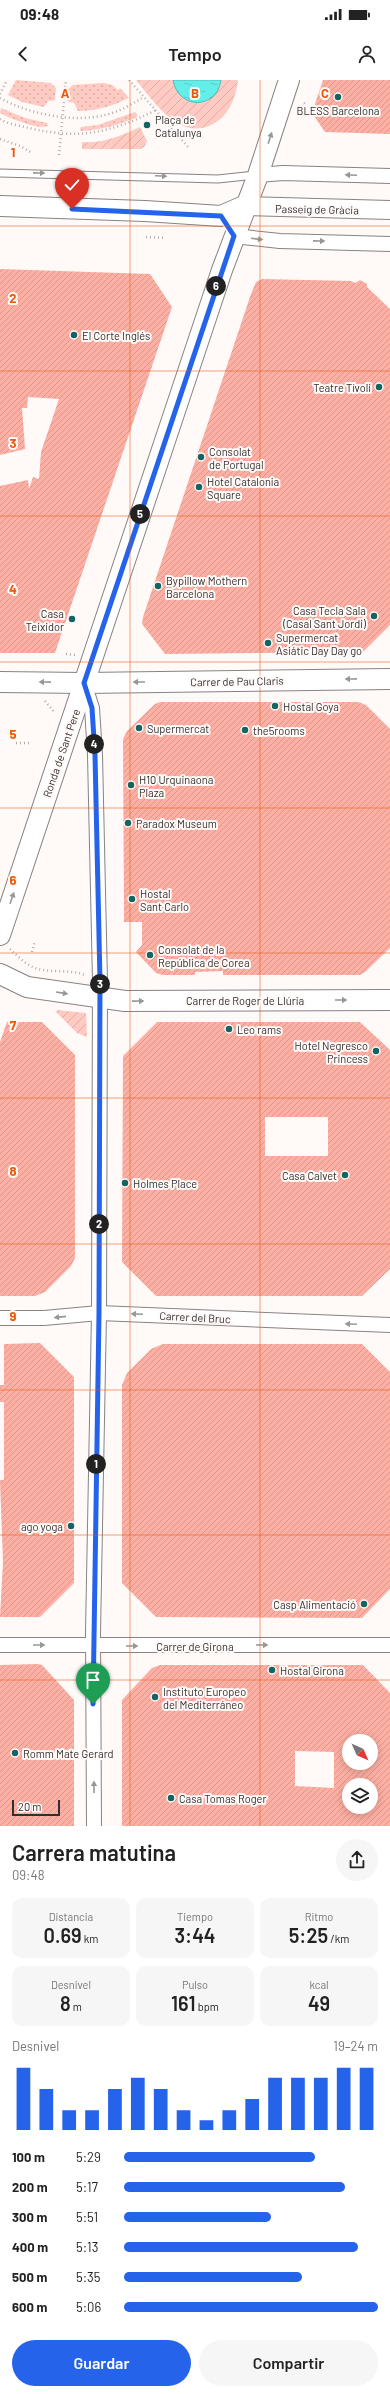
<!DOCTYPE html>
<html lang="es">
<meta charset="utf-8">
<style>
:root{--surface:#fff;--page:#f6f6f6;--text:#222;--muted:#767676;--accent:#2563eb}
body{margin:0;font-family:Barlow,sans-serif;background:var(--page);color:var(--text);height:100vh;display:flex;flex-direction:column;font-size:15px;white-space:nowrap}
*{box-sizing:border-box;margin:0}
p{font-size:13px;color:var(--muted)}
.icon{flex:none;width:22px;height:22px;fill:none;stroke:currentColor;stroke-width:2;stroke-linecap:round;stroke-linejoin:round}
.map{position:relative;height:1746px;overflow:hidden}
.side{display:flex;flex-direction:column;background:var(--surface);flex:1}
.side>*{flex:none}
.needle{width:26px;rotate:135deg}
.tools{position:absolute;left:342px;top:1654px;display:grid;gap:8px}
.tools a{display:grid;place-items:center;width:36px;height:36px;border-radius:50%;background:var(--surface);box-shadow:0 2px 10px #0003;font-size:20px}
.scale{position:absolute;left:12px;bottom:10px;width:48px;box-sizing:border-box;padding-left:4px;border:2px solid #322f2e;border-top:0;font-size:11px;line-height:14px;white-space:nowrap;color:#322f2e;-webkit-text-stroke:3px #fff9f8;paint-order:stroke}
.pin{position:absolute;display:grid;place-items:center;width:34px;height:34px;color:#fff;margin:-41px -17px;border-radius:50% 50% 50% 0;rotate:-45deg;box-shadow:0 0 4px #0007}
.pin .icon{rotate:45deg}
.km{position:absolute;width:20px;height:20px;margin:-10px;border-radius:50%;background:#222;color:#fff;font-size:11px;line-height:20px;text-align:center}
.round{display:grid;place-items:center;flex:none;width:42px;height:42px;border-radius:21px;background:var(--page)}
.head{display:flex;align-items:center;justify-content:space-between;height:68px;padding:0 12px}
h1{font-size:22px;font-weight:600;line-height:30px}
.figures{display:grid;grid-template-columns:repeat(3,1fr);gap:6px;height:68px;padding:4px 12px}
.figures div{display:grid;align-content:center;border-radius:10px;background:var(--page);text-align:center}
.figures b{font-size:20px;font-weight:600}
.figures small{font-size:11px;font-weight:400}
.figures p{font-size:11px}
.chart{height:112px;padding:8px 12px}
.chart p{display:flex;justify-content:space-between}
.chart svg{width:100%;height:72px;margin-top:4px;stroke:var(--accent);stroke-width:6}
.action{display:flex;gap:8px;margin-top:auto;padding:8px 12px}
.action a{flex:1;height:46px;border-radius:24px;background:var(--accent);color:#fff;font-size:16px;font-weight:600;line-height:46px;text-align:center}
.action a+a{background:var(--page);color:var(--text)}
ul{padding:0 12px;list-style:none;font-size:13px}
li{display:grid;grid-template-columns:64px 48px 1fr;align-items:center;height:30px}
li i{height:10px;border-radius:5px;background:var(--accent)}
.status{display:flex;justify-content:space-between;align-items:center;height:28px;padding:0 20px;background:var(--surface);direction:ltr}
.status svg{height:11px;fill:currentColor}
header{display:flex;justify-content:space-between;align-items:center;height:52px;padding:0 12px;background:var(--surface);font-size:18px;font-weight:600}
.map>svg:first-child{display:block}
</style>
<div class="status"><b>09:48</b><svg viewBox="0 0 49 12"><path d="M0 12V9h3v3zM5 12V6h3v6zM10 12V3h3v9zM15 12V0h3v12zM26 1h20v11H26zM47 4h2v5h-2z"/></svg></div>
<header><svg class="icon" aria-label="back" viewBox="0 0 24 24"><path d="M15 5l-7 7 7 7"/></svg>Tempo<svg class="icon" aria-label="person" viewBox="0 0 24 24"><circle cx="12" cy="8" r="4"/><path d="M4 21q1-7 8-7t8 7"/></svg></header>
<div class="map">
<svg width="390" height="1746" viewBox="0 0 390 1746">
<defs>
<pattern id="grass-dots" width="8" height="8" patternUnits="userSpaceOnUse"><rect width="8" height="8" fill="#ffcac1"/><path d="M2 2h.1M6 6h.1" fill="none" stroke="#dbaea6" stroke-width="1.8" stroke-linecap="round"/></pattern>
<pattern id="garden-furrows" width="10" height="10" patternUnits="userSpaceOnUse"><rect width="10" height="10" fill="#ffcac1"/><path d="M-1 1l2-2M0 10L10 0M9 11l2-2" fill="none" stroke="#dbaea6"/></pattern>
<pattern id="water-ripples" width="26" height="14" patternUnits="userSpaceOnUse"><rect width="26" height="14" fill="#63eee9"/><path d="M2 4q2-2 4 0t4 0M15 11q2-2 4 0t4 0" fill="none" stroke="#56ccc8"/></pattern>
<pattern id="building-hatch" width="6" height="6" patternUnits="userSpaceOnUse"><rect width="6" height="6" fill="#feafa3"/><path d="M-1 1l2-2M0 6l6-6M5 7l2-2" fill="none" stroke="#da978d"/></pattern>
</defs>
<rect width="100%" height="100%" fill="#fff9f8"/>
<g fill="url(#grass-dots)">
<path d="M16,0l35,3 5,5 -1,12 -7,1 -4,6 -22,-5 -14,-7z"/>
<path d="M104,3l8,2 6,5 2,-2 9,10c-17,8 -32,13 -51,13l-4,-8 -7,-2 1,-12 5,-4z"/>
<path d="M1,28l24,10 22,5 1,3c-10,4 -39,-8 -48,-13z"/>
<path d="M135,32l2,2v3c-19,8 -36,13 -56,14l-1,-2 1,-2 17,-2z"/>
</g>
<g fill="url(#garden-furrows)">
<path d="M136,0h37c3,18 17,27 35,21l12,-15 1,-6h17c-2,17 -9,36 -25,44 -33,18 -59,-22 -77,-44z"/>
<path d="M140,47l7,14 -2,5 -4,3h-59v-7c21,2 41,-7 58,-15z"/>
<path d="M57,930l29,3 1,24 -10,-4 -21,-21z"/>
</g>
<path fill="url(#water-ripples)" stroke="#54b5b1" d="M173,0h48c-4,30 -43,30 -48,0z"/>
<g fill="url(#building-hatch)" fill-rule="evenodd">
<path d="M323,0h67v54l-65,-2 -13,-19z"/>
<path d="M0,189l150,5 22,33 -117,346h-55v-167l28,-6 1,9 4,-12 6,2 2,-27 18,-53 -31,-2 -1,11h-5l3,41 -25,6z"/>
<path d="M262,199l89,2 4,2 5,-3 7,4v3l23,22v316l-27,27 -198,2 -23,-30 1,-7 108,-323 5,-12z"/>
<path d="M160,622h198l8,3 24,24v219l-25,24 -5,3h-137v-4l-28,1v3h-32l-7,-2 -20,-21 6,-7v-23h-18l-1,-183 4,-8 28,-27z"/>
<path d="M7,942h35l33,33v203l-4,8 -26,26 -10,4h-35v-254z"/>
<path d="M157,942h203l30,28v219l-28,27h-206l-34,-34 1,-206zM265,1037h63v39h-63z"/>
<path d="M40,1263l34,34v206l-34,34h-40l3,-55 -3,-82h4v-78h-4v-17h4v-41z"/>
<path d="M163,1264h199l28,28v217l-28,29 -206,-1 -34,-34v-198l5,-12 24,-24z"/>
<path d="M38,1584l4,1 32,35v126h-74v-161z"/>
<path d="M160,1585h203l27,28v133h-268v-126l30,-32zM349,1661h22v22h-22zM295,1671l39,1v36l-39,-2zM349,1705h22v22h-22z"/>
</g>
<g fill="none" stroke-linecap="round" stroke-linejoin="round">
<defs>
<path id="service" d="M0,93l218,6 37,-4"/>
<g id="minor">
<path d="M258,95l25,-2 107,3"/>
<path d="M234,156l46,5 110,3"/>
<path d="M84,603l8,25 3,47 5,226 -1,332 -6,320 1,193"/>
<path d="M0,1238h44l55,-5 291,12"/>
<path d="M0,1565h390"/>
</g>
<path id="tertiary" d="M244,126l146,4"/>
<g id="secondary">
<path d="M0,126l145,5 76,5 23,-10"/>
<path d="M0,602l84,1 306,-4"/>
<path d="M0,855l222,-665 36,-95 31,-95"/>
<path d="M0,894l27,13 98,14 265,-1"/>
</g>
</defs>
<use href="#service" stroke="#898281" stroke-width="9"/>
<use href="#minor" stroke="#898281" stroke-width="16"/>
<use href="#tertiary" stroke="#898281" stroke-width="20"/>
<use href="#secondary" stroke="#898281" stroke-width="22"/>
<g stroke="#b2adac" stroke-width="2.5" stroke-dasharray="1 3" stroke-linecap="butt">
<path d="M129,0l60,68"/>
<path d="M0,14l7,-14"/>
<path d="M0,18c28,16 73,25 105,17 14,-3 27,-11 39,-18"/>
<path d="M304,23l3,2"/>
<path d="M0,39c8,5 20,7 29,9 51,12 81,5 127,-18"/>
<path d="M0,59l20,7 12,7"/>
<path d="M59,75l7,-75"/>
<path d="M146,157l20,1"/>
<path d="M66,574l10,1"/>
<path d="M45,621l10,12"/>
<path d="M16,663h14"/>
<path d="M10,869c6,5 12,12 19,16 16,10 39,3 56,10"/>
<path d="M32,872l3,-11"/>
</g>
<use href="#service" stroke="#fff" stroke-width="7"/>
<use href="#minor" stroke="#fff" stroke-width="14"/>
<use href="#tertiary" stroke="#fff" stroke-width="18"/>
<use href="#secondary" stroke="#fff" stroke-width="20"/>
</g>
<defs><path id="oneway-solid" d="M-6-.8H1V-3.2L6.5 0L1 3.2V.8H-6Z"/></defs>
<g fill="#989796">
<use href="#oneway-solid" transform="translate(270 58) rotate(-72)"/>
<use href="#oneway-solid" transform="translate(39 93) rotate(1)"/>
<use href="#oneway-solid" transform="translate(351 95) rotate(-178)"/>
<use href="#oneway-solid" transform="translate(161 96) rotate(2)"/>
<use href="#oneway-solid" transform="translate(257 159) rotate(7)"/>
<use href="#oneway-solid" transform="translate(319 161) rotate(1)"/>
<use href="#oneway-solid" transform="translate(351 599) rotate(179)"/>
<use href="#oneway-solid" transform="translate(45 602) rotate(-179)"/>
<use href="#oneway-solid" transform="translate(139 602) rotate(180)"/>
<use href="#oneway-solid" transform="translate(12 818) rotate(-71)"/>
<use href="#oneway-solid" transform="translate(62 913) rotate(9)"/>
<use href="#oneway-solid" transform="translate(341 920)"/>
<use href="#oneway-solid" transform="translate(138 921) rotate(-1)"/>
<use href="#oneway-solid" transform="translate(137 1234) rotate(-178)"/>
<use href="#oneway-solid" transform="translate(60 1237) rotate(174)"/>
<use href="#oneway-solid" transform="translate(351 1244) rotate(-177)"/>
<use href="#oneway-solid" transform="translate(39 1565)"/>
<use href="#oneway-solid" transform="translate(262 1565)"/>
<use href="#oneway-solid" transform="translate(132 1566)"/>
<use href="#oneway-solid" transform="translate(94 1707) rotate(-90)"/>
</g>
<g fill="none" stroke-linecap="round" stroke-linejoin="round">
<defs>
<path id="route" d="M72,129l149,7 13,20 -150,447 8,25 3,47 5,226 -1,332 -6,391"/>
</defs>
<use href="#route" stroke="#fff" stroke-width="8"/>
<use href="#route" stroke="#2563eb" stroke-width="5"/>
</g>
<path fill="none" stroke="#e8590c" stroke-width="1" stroke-opacity="0.55" d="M130,0v1746M260,0v1746M0,146h390M0,291h390M0,436h390M0,582h390M0,728h390M0,873h390M0,1018h390M0,1164h390M0,1310h390M0,1455h390M0,1600h390"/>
<g fill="#146461" stroke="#fff9f8" stroke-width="1.5">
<circle cx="338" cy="17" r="4"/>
<circle cx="147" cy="45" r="4"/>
<circle cx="74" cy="255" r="4"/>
<circle cx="379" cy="307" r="4"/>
<circle cx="201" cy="377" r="4"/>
<circle cx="199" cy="407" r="4"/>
<circle cx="158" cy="506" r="4"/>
<circle cx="374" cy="536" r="4"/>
<circle cx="72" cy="539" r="4"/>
<circle cx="268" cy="563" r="4"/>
<circle cx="275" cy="626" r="4"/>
<circle cx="139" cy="648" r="4"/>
<circle cx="245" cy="650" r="4"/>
<circle cx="131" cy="705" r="4"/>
<circle cx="128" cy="743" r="4"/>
<circle cx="132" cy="819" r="4"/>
<circle cx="150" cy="875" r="4"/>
<circle cx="229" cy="949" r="4"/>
<circle cx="376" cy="971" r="4"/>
<circle cx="345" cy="1095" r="4"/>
<circle cx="125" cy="1103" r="4"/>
<circle cx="71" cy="1446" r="4"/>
<circle cx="364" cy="1524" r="4"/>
<circle cx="272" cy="1590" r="4"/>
<circle cx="155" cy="1617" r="4"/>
<circle cx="15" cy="1673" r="4"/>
<circle cx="171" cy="1718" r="4"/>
</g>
<g text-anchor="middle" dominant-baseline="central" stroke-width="4" stroke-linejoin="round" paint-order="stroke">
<g font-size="11" fill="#322f2e" stroke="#fff9f8" text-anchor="start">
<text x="338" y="30" text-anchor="middle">BLESS Barcelona</text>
<text x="155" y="39">Plaça de<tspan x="155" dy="13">Catalunya</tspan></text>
<text x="82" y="255">El Corte Inglés</text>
<text x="371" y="307" text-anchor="end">Teatre Tívoli</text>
<text x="209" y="371">Consolat<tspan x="209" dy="13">de Portugal</tspan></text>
<text x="207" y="401">Hotel Catalonia<tspan x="207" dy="13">Square</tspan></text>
<text x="166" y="500">Bypillow Mothern<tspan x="166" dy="13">Barcelona</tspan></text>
<text x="366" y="530" text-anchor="end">Casa Tecla Sala<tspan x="366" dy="13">(Casal Sant Jordi)</tspan></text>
<text x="64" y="533" text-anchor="end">Casa<tspan x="64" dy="13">Teixidor</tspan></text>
<text x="276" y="557">Supermercat<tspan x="276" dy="13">Asiátic Day Day go</tspan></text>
<text x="283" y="626">Hostal Goya</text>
<text x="147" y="648">Supermercat</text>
<text x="253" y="650">the5rooms</text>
<text x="139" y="699">H10 Urquinaona<tspan x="139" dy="13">Plaza</tspan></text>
<text x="136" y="743">Paradox Museum</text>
<text x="140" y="813">Hostal<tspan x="140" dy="13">Sant Carlo</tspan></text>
<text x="158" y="869">Consolat de la<tspan x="158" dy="13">República de Corea</tspan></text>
<text x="237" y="949">Leo rams</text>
<text x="368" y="965" text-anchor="end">Hotel Negresco<tspan x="368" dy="13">Princess</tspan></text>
<text x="337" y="1095" text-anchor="end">Casa Calvet</text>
<text x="133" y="1103">Holmes Place</text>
<text x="63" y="1446" text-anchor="end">ago yoga</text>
<text x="356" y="1524" text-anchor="end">Casp Alimentació</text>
<text x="280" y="1590">Hostal Girona</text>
<text x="163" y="1611">Instituto Europeo<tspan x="163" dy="13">del Mediterráneo</tspan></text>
<text x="23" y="1673">Romm Mate Gerard</text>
<text x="179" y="1718">Casa Tomas Roger</text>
</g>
<g font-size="11" fill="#322f2e" stroke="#fff9f8">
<text transform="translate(317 129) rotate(1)">Passeig de Gràcia</text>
<text transform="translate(237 601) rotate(-1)">Carrer de Pau Claris</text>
<text transform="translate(61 673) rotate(-71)">Ronda de Sant Pere</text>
<text x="245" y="920">Carrer de Roger de Llúria</text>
<text transform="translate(195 1237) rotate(3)">Carrer del Bruc</text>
<text x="195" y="1566">Carrer de Girona</text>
</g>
</g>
<g font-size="13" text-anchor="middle" font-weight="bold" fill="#e8590c" stroke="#fff9f8" stroke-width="4" stroke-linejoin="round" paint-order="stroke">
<text x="65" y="18">A</text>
<text x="195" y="18">B</text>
<text x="325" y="18">C</text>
<text x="13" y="77">1</text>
<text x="13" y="223">2</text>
<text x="13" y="368">3</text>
<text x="13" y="514">4</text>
<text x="13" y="659">5</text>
<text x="13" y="805">6</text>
<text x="13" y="950">7</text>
<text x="13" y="1096">8</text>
<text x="13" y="1241">9</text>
</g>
</svg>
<div class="tools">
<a><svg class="needle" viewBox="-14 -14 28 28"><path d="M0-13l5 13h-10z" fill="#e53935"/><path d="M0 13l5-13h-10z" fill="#767676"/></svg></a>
<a><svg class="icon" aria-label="layers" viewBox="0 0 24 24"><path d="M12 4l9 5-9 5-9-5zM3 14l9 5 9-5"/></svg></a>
</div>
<div class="scale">20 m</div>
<div class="pin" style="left:93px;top:1624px;background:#1e9e55"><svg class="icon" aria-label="arrive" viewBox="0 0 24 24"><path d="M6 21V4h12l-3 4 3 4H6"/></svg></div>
<div class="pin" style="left:72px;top:129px;background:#d93025"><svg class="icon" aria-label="check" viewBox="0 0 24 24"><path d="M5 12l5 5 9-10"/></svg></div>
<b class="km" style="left:96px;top:1384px">1</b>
<b class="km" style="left:99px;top:1144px">2</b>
<b class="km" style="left:100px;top:904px">3</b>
<b class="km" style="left:94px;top:664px">4</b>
<b class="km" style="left:140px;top:434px">5</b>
<b class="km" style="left:216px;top:206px">6</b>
</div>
<section class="side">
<div class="head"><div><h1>Carrera matutina</h1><p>09:48</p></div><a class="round"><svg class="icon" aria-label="share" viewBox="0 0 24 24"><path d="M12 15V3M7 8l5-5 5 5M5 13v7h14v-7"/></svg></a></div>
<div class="figures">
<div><p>Distancia</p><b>0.69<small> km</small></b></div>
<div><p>Tiempo</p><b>3:44</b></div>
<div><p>Ritmo</p><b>5:25<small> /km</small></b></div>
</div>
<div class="figures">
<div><p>Desnivel</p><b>8<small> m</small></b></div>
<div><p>Pulso</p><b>161<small> bpm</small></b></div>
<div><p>kcal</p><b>49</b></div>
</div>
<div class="chart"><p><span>Desnivel</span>19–24 m</p>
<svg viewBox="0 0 160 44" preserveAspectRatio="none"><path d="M5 44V6M15 44V19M25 44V32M35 44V32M45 44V19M55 44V12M65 44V19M75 44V32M85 44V38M95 44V32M105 44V25M115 44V12M125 44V12M135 44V12M145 44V6M155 44V6"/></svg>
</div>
<ul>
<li><b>100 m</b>5:29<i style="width:75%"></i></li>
<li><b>200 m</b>5:17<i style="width:87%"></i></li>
<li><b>300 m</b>5:51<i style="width:58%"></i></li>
<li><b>400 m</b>5:13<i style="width:92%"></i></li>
<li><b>500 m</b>5:35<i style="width:70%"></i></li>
<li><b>600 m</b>5:06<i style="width:100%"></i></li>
</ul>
<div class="action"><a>Guardar</a><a>Compartir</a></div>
</section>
